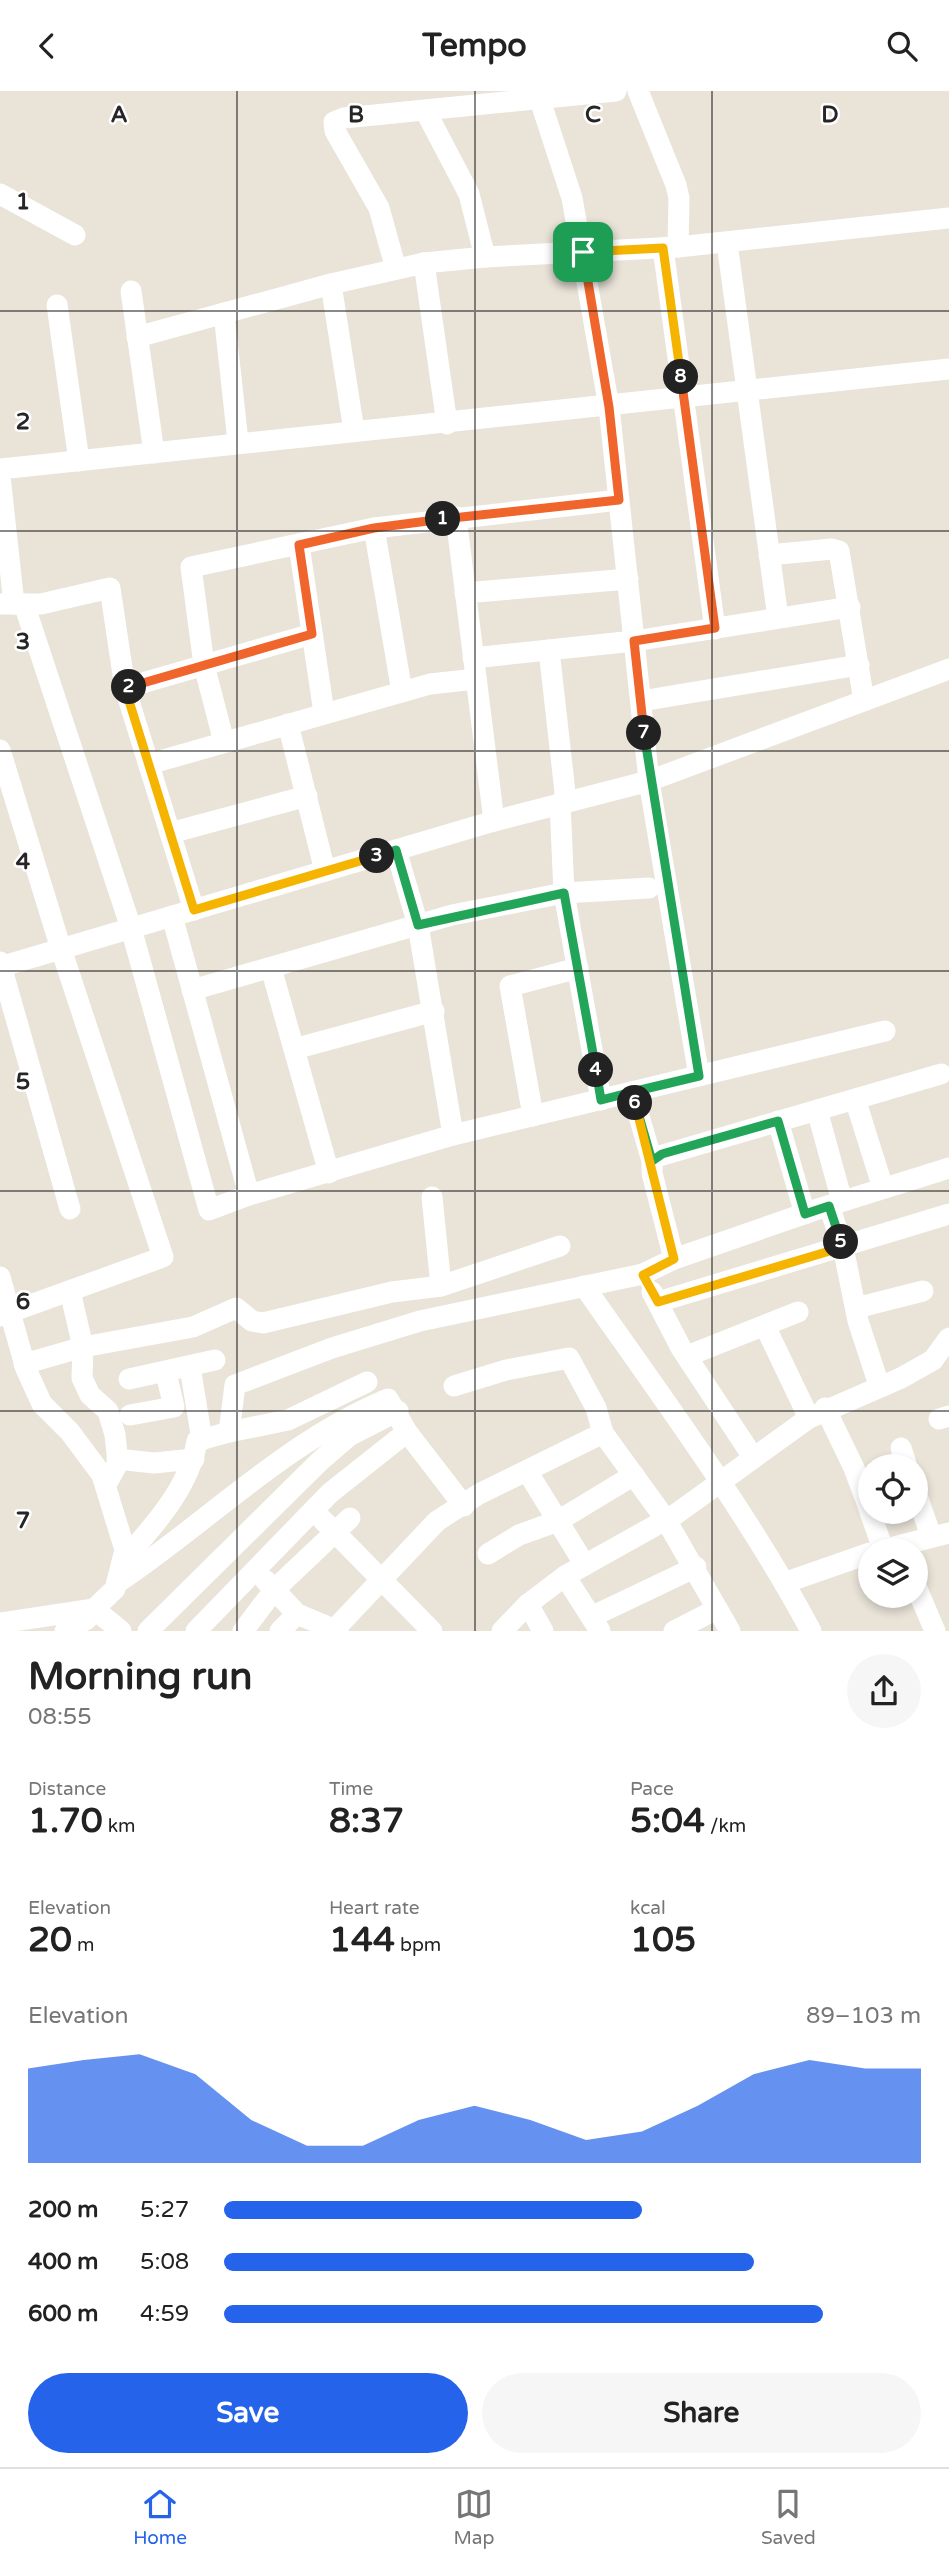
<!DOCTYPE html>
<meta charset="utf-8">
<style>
:root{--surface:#fff;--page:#f6f6f6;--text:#222;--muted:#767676;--line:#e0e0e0;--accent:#2563eb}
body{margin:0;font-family:"Varela Round",sans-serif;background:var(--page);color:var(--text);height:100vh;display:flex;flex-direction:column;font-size:26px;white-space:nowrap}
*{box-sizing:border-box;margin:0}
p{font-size:23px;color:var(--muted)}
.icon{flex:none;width:38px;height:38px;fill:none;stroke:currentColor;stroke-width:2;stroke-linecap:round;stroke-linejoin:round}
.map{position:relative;height:1540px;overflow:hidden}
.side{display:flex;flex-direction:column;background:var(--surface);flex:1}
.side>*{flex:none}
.buttons{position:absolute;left:858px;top:1363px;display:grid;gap:14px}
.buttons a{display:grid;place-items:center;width:70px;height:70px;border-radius:50%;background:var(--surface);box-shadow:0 4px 10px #0003;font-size:35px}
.pin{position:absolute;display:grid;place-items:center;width:60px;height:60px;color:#fff;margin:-30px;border-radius:14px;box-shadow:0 4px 10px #0006}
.km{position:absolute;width:35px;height:35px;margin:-18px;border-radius:50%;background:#222;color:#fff;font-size:19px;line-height:35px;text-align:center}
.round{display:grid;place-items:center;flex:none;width:74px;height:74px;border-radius:37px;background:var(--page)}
.overview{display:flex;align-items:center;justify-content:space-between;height:119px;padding:0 28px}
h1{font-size:38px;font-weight:700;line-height:52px}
.stats{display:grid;grid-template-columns:repeat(3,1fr);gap:10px;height:119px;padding:7px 28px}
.stats div{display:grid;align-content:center}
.stats b{font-size:35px;font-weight:700}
.stats small{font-size:19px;font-weight:400}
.stats p{font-size:19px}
.chart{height:196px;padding:14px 28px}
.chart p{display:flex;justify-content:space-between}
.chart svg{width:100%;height:126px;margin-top:7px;fill:var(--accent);opacity:.7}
.primary-button{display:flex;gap:14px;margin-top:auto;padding:14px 28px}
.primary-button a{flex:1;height:80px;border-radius:42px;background:var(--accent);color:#fff;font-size:28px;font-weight:700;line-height:80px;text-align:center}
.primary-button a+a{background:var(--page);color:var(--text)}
ul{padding:0 28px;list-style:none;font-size:23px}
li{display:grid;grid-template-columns:112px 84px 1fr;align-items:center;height:52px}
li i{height:18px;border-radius:9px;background:var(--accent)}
header{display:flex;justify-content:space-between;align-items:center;height:91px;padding:0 28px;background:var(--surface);font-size:32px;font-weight:700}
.tab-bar{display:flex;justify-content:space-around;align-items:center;height:98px;border-top:2px solid var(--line);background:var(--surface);font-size:19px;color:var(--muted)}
.tab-bar a{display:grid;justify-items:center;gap:4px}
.tab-bar .current{color:var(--accent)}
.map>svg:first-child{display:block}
</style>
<header><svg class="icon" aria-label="back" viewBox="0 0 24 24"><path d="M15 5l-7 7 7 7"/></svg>Tempo<svg class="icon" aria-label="search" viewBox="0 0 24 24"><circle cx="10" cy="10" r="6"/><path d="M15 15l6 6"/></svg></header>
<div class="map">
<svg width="949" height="1540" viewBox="0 0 949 1540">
<rect width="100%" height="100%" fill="#e9e3d8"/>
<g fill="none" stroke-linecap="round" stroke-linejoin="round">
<g stroke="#fff" stroke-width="21">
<path d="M638,0l38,94 3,13 -1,49"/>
<path d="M540,9l32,98 37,209 40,374 50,295"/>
<path d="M426,21l43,82 16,63"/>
<path d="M0,103l75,41"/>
<path d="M727,152l51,375"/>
<path d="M663,157l52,381"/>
<path d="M424,172l23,161"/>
<path d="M396,178l-17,-61 -44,-77 -1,-9 10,-4 272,-27"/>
<path d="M331,193l23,147"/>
<path d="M131,200l23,162"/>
<path d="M57,214l22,156"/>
<path d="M224,222l14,129"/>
<path d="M137,246l194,-53 93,-21 61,-6 193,-10 271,-29"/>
<path d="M0,378l949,-100"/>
<path d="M0,385l14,128"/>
<path d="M456,426l38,304"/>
<path d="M374,437l28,164"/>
<path d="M299,454l25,168"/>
<path d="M769,464l63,-6 7,2 25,150"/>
<path d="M465,502l163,-14"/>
<path d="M0,513h41l69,-16 15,100 69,222"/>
<path d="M24,513l107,324 78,282 40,-15 204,-60 432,-104"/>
<path d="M549,559l17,151"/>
<path d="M473,567l161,-17 216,-34"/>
<path d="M125,597l187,-54"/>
<path d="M641,610l218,-36"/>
<path d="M288,633l37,147"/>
<path d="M224,651l-20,-77 -13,-98 183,-39 245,-28"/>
<path d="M0,659l61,199 102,308 -163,59"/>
<path d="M149,673l281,-80 46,-5"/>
<path d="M560,712l4,90 37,207"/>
<path d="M170,742l137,-37"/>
<path d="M396,759l22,75 35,210"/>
<path d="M172,825l77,279"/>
<path d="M0,871l70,247"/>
<path d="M0,876l494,-146 155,-40 300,-112"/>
<path d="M271,877l58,205"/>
<path d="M192,899l260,-75 112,-22 85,-5"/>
<path d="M294,958l140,-38"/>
<path d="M632,1001l20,69"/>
<path d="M855,1008l28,89"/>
<path d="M817,1019l25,91"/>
<path d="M533,1025l-23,-130 68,-18"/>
<path d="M778,1030l27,93"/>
<path d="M432,1106l9,89"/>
<path d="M829,1115l14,41 15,74 21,64"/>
<path d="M674,1168l-22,-86v-12l4,-4 285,-83"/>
<path d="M0,1186l26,92 16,35 28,28 32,43 23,75 -10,39 -21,20 -7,10 -22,12"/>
<path d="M584,1195c77,110 164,227 227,345"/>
<path d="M70,1200l13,56 110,-20 43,-19 16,13 11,2 129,-31 49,-6 119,-40"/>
<path d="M652,1201l29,56 72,109"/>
<path d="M658,1211l291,-88"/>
<path d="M856,1217l67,-17"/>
<path d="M765,1235l44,92"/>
<path d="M687,1265l111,-44"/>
<path d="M24,1273l59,-17 -1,31 8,17 18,16 7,24 3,28 -12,22"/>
<path d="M190,1276l12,73"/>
<path d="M129,1288l86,-19"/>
<path d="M454,1295l52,-16 63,-12 27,50 7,25 63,87 64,111"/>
<path d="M825,1317l29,60 16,43"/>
<path d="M130,1324l44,-8 -8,-34"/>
<path d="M939,1328l10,-3"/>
<path d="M229,1341l59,-12 79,-38"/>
<path d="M901,1357l6,19"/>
<path d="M117,1368l37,4 40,-4"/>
<path d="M527,1380l58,94"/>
<path d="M915,1399l16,46"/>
<path d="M314,1420l118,120"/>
<path d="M870,1421l13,37"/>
<path d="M878,1460l71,-18"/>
<path d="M488,1463l31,-19 39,-14 76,-46"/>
<path d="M122,1471c30,-34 68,-75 75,-121l32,-9 6,-47 97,-37 88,-27 223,-47 31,-15 147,-51 128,-40"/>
<path d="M565,1485l35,55"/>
<path d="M265,1489l32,34 41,17"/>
<path d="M117,1492c90,-60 169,-142 271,-184l19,33 57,74"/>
<path d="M784,1492l86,-30"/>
<path d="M915,1493l20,47"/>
<path d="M528,1513l15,27"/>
<path d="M591,1526l105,-50"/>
<path d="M0,1532l94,-14 27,22"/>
<path d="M148,1540l172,-170 29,-25 49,-25"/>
<path d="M196,1540l134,-138 77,-61"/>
<path d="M243,1540l32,-42 75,-71"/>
<path d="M280,1540l17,-17"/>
<path d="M333,1540l104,-110 42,-27 124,-61"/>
<path d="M502,1540l26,-27 37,-28 111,-62 133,-96 92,-40 32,-18 16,-22"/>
<path d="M674,1540l43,-22"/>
</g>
</g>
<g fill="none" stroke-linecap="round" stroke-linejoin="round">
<defs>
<path id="split-1" d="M443,428l176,-19 -10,-93 -26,-155"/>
<path id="split-2" d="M129,596l183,-53 -13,-89 75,-17 69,-9"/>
<path id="split-3" d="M129,596l-4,1 69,222 183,-54"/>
<path id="split-4" d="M377,765l19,-6 22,75 146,-32 32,177"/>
<path id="split-5" d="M596,979l5,30 31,-8 20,69 10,-7 116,-33 27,93 24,-8 12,36"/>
<path id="split-6" d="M635,1012l39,156 -31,16 15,27 165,-49 20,-6 -2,-5"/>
<path id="split-7" d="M635,1012l-3,-11 67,-16 -55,-343"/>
<path id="split-8" d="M644,642l-10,-92 81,-13 -34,-251"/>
<path id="split-9" d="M583,161l80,-4 18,129"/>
</defs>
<use href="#split-1" stroke="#fff" stroke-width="14"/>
<use href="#split-2" stroke="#fff" stroke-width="14"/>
<use href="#split-3" stroke="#fff" stroke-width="14"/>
<use href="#split-4" stroke="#fff" stroke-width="14"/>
<use href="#split-5" stroke="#fff" stroke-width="14"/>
<use href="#split-6" stroke="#fff" stroke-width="14"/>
<use href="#split-7" stroke="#fff" stroke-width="14"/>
<use href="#split-8" stroke="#fff" stroke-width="14"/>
<use href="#split-9" stroke="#fff" stroke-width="14"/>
<use href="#split-1" stroke="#f0652b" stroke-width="9"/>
<use href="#split-2" stroke="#f0652b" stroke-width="9"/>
<use href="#split-3" stroke="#f5b400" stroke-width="9"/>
<use href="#split-4" stroke="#22a559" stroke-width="9"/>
<use href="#split-5" stroke="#22a559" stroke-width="9"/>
<use href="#split-6" stroke="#f5b400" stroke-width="9"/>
<use href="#split-7" stroke="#22a559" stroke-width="9"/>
<use href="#split-8" stroke="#f0652b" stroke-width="9"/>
<use href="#split-9" stroke="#f5b400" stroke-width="9"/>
</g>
<path fill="none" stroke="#262626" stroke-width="2" stroke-opacity="0.55" d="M237,0v1540M475,0v1540M712,0v1540M0,220h949M0,440h949M0,660h949M0,880h949M0,1100h949M0,1320h949"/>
<g font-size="23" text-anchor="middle" font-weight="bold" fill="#262626" stroke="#fff" stroke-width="5" stroke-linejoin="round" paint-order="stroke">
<text x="119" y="31">A</text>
<text x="356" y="31">B</text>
<text x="593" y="31">C</text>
<text x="830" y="31">D</text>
<text x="23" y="118">1</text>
<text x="23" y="338">2</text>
<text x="23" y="558">3</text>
<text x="23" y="778">4</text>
<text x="23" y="998">5</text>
<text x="23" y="1218">6</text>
<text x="23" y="1437">7</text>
</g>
</svg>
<div class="buttons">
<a><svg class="icon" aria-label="locate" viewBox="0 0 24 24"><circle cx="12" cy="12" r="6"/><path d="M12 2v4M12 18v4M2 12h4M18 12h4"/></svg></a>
<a><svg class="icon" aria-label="layers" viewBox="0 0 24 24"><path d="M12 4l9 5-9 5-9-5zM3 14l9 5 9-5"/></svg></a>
</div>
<div class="pin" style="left:583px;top:161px;background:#1e9e55"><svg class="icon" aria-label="arrive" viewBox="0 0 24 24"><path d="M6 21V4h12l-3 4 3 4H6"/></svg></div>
<b class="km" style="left:443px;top:428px">1</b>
<b class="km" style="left:129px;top:596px">2</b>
<b class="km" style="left:377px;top:765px">3</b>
<b class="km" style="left:596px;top:979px">4</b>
<b class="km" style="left:841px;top:1151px">5</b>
<b class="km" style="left:635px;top:1012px">6</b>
<b class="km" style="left:644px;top:642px">7</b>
<b class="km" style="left:681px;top:286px">8</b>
</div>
<section class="side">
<div class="overview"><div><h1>Morning run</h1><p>08:55</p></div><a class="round"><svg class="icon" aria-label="share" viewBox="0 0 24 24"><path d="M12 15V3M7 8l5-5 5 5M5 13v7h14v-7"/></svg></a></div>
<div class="stats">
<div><p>Distance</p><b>1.70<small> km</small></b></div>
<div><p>Time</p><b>8:37</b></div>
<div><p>Pace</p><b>5:04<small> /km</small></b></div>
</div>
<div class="stats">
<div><p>Elevation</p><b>20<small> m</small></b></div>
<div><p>Heart rate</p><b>144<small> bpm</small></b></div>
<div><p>kcal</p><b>105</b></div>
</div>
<div class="chart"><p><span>Elevation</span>89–103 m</p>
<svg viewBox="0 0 160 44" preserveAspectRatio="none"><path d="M0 44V11L10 8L20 6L30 13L40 29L50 38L60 38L70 29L80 24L90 29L100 36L110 33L120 24L130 13L140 8L150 11L160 11V44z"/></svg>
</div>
<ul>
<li><b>200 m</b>5:27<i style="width:60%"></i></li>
<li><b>400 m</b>5:08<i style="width:76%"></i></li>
<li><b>600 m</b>4:59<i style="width:86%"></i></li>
</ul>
<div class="primary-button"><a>Save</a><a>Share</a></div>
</section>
<nav class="tab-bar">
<a class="current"><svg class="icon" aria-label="home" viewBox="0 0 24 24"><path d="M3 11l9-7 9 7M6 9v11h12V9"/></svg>Home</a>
<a><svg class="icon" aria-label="map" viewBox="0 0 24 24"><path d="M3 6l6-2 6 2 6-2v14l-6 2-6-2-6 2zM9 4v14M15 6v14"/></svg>Map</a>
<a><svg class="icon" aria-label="saved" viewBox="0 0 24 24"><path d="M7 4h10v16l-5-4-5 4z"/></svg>Saved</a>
</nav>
